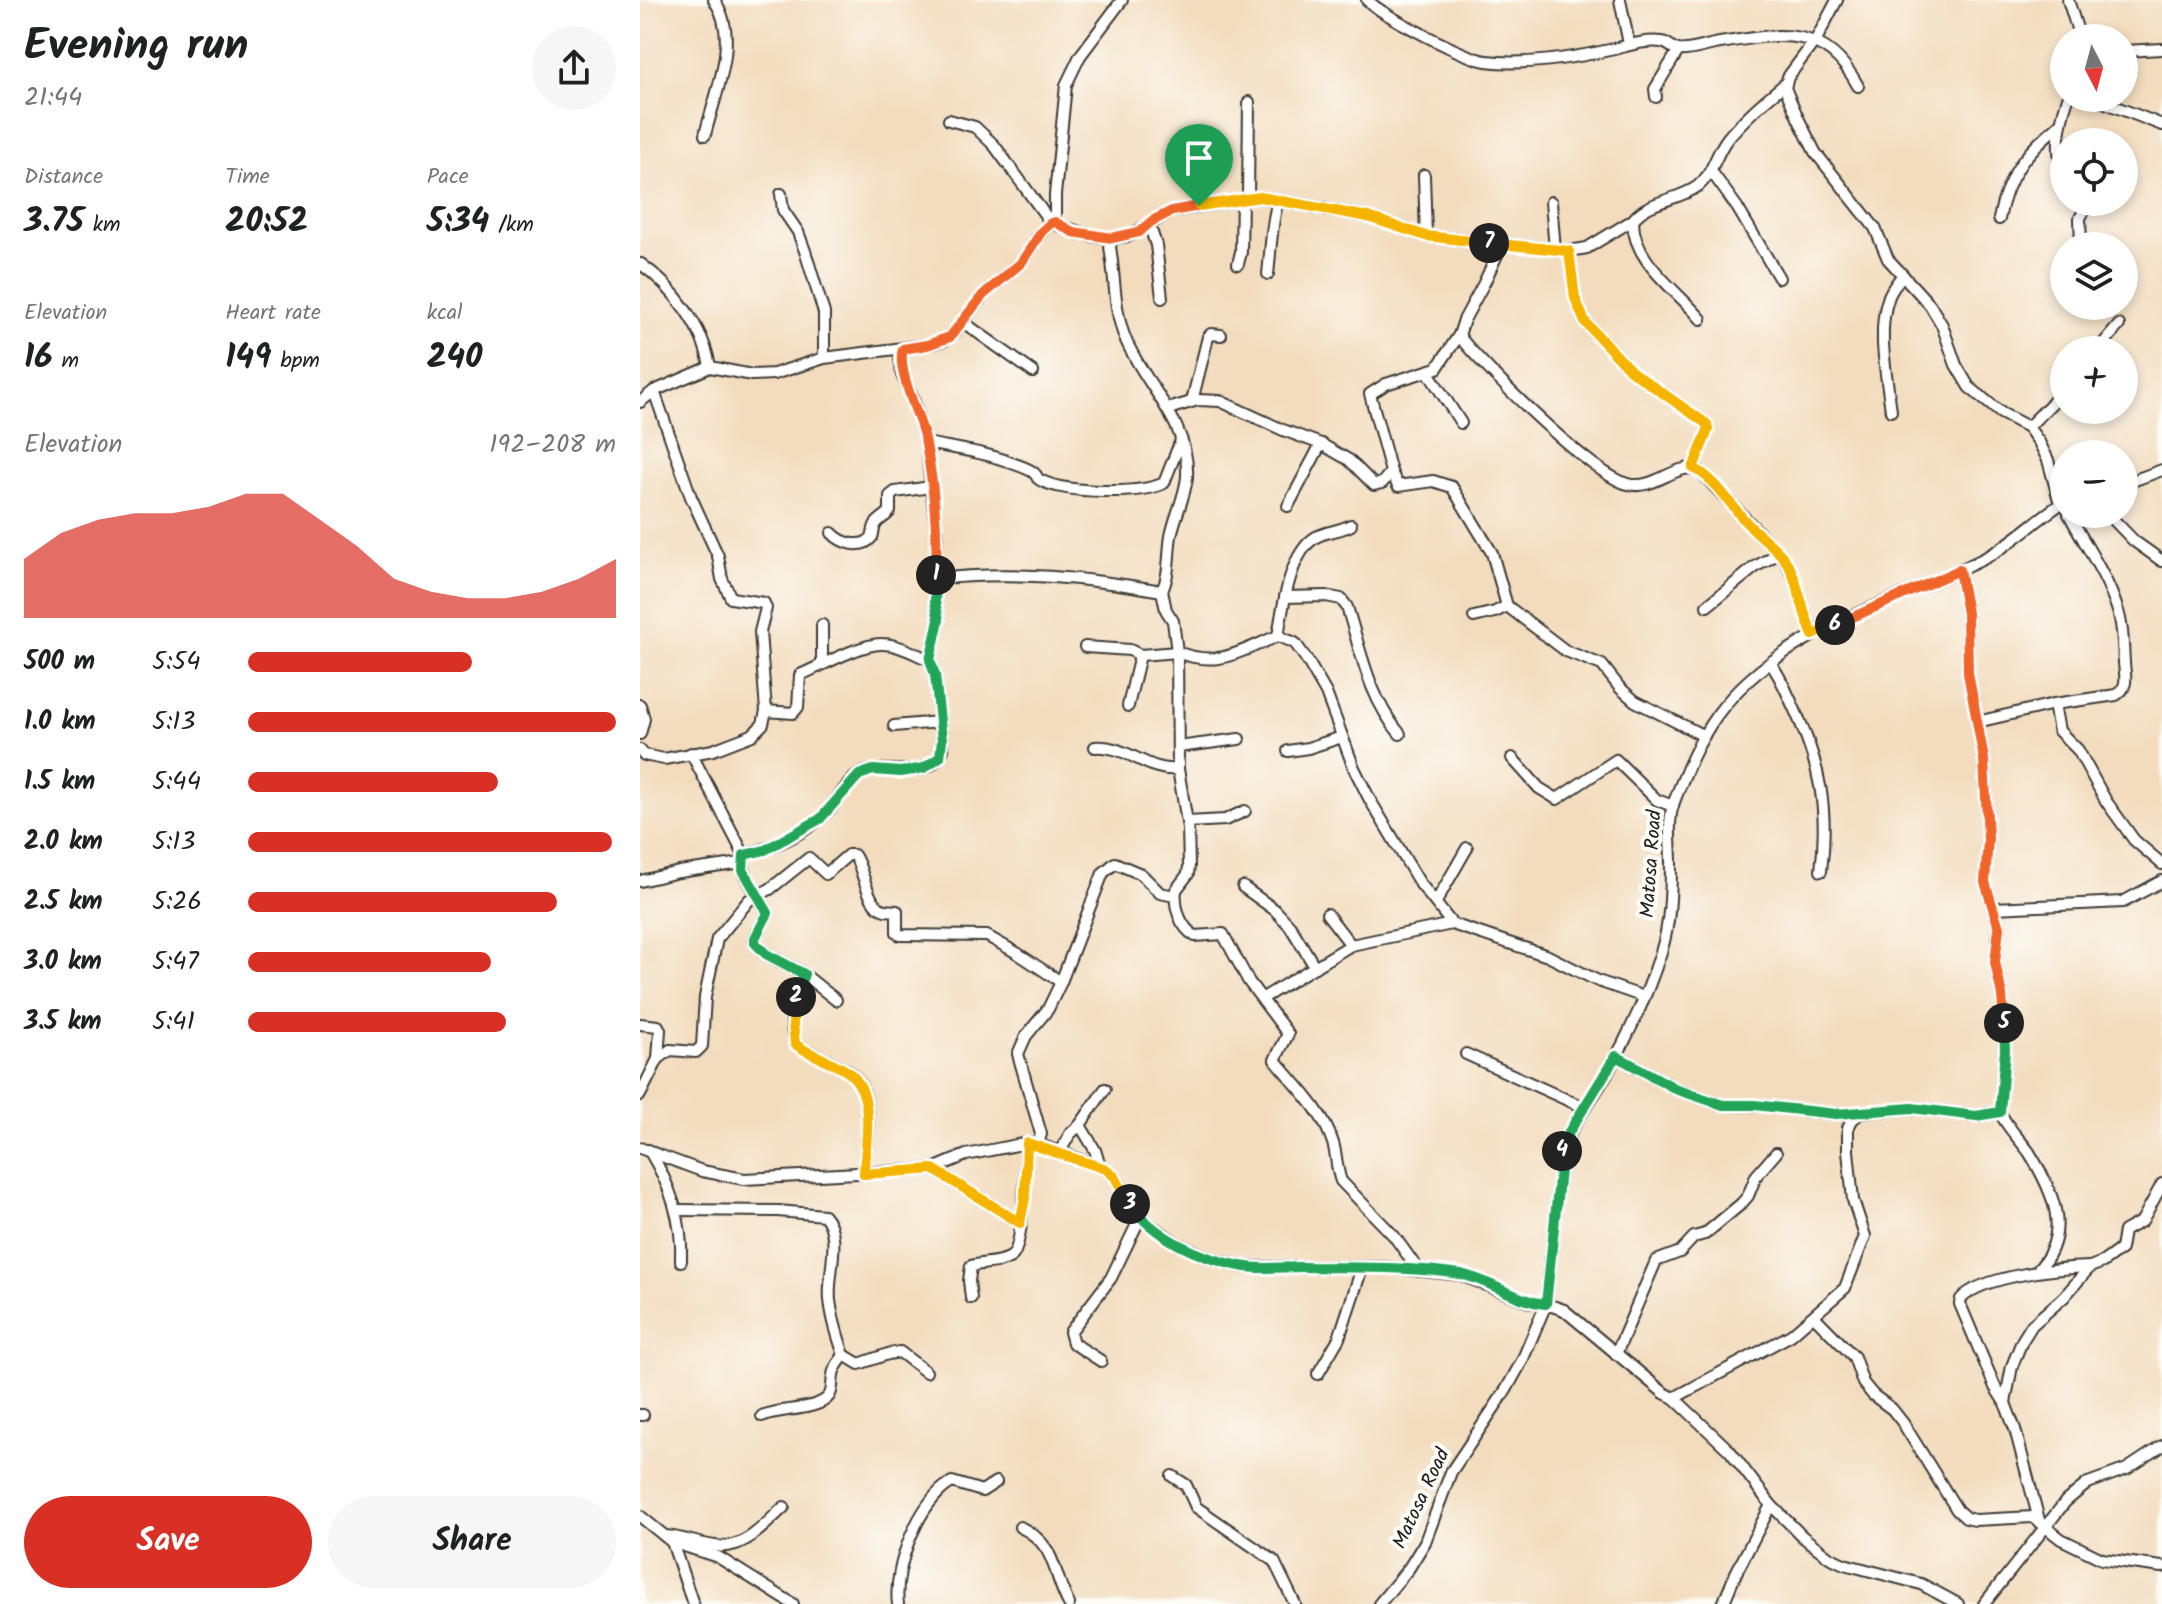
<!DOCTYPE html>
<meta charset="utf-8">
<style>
:root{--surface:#fff;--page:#f6f6f6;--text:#202124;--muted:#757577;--accent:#d93025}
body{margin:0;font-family:Kalam,sans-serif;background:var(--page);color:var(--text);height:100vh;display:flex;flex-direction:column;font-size:30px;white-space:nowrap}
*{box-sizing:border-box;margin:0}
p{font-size:26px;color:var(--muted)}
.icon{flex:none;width:44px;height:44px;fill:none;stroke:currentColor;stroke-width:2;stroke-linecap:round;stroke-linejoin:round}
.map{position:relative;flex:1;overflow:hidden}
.sheet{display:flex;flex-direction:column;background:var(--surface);width:640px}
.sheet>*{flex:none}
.needle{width:52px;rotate:174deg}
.tools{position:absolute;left:1410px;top:24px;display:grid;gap:16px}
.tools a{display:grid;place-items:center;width:88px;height:88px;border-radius:50%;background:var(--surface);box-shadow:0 4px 12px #0003;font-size:40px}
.pin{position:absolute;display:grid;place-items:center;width:68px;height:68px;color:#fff;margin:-82px -34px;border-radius:50% 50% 50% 0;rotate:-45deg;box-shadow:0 0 8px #0007}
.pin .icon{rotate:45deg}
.km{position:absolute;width:40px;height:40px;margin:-20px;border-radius:50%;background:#222;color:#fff;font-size:22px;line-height:40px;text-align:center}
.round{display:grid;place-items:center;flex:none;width:84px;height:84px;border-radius:42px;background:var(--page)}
.headline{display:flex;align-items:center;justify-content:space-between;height:136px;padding:0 24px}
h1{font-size:44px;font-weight:700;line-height:60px}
.figures{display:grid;grid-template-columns:repeat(3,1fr);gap:12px;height:136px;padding:8px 24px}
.figures div{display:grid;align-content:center}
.figures b{font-size:34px;font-weight:700}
.figures small{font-size:22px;font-weight:400}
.figures p{font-size:22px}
.chart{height:224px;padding:16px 24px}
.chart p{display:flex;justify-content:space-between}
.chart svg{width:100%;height:144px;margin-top:8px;fill:var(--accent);opacity:.7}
.button{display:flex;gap:16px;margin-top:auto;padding:16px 24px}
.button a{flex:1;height:92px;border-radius:48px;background:var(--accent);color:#fff;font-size:32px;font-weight:700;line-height:92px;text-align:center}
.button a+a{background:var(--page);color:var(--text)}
ul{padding:0 24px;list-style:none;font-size:26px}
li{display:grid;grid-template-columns:128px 96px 1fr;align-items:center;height:60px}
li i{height:20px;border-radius:10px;background:var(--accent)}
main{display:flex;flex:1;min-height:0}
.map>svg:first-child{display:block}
</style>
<main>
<section class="sheet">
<div class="headline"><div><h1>Evening run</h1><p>21:44</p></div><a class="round"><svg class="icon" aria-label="share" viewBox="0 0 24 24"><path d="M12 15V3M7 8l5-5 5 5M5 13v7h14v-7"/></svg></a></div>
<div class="figures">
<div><p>Distance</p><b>3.75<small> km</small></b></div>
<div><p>Time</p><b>20:52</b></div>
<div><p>Pace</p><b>5:34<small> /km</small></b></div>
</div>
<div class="figures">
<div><p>Elevation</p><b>16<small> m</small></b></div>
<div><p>Heart rate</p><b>149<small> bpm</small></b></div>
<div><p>kcal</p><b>240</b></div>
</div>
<div class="chart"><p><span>Elevation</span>192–208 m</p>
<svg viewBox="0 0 160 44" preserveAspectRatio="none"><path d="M0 44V26L10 18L20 14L30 12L40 12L50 10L60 6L70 6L80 14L90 22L100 32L110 36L120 38L130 38L140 36L150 32L160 26V44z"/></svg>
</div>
<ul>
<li><b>500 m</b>5:54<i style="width:61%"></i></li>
<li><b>1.0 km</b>5:13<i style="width:100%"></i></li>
<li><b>1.5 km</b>5:44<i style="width:68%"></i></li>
<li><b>2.0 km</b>5:13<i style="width:99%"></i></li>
<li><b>2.5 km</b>5:26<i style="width:84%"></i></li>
<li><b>3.0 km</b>5:47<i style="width:66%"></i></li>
<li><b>3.5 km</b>5:41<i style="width:70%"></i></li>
</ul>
<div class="button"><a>Save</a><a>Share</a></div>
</section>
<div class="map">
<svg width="1522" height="1604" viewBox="0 0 1522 1604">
<rect width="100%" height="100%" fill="#fdfcf7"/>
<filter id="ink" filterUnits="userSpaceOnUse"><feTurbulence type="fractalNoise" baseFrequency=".0125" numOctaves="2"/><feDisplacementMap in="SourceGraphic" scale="16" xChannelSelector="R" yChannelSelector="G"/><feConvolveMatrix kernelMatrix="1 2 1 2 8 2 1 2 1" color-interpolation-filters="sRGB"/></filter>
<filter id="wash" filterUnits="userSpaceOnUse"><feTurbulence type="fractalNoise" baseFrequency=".006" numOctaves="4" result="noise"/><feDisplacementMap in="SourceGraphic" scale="32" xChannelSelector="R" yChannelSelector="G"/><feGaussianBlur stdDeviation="1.8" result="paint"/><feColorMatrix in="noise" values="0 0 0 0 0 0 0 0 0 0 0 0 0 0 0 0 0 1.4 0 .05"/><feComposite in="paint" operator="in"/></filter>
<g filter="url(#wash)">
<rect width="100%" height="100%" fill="#f3dcbd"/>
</g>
<g filter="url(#ink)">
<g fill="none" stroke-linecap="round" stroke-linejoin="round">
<defs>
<g id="minor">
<path d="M727,0c15,15 98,58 119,61 41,5 88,-3 128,-12 16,-4 31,-9 48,-7 7,1 10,7 16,8 9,2 27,-4 36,-6 63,-10 110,-22 144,42"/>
<path d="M980,0l9,44"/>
<path d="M1197,0l-20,38 -29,39 -3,11 13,30 17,34 60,76 13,31 42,46 12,20 14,40 13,22 32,26 27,14 11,15 9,18 12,44"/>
<path d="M1428,0l12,38"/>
<path d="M1484,51l38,-2"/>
<path d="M1016,97l-1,-8 23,-38"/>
<path d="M1453,98l69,27"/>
<path d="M309,120l26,7 19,18 57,78"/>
<path d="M65,135c10,-42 36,-97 9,-135"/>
<path d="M1071,171l26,36 42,71"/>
<path d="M1424,173c-10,-23 -4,-52 4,-75"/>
<path d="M784,175l2,61"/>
<path d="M141,194l2,16 15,22 7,19 19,62v45"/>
<path d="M608,197l1,-95"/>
<path d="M911,202l4,48"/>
<path d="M1359,219c8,-44 27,-67 60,-94"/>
<path d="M415,222v-27l11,-110 14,-29 42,-56"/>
<path d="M509,224l7,21 6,53"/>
<path d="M862,244l-18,39 -20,37 -5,15 4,6c26,31 129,134 165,143 26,7 47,-21 70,-15l86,90c15,22 18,52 29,76"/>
<path d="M1441,246l-1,-28 9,-16"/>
<path d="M929,251l6,47 10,24 46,49 76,53 1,6 -15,38"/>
<path d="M1,264c32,23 63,64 69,103"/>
<path d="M598,264l3,-12 1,-53"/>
<path d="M628,274c3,-25 3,-49 10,-74"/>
<path d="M1061,319c-24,-29 -69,-58 -68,-99 15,-20 45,-19 65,-34 15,-12 17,-31 29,-47 17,-21 37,-38 58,-55"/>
<path d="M323,322l70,50"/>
<path d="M819,335l-22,33 -51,16 -16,10 21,78 7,14 35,-5 19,6 40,66 15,53 59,45 36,14 18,23 15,13 69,35"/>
<path d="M1458,350l21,-25"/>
<path d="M788,372l33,51"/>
<path d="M552,401l16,-64 3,-3 10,1"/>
<path d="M0,402l14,-11 56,-24 42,8 22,-1 50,-16 103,-13 18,-5 10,-8 28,-37 38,-32 21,-32 9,-8 41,13 20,2 17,-2 43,-25 88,-14 108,20 58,19 143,15 18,-3 46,-28"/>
<path d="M528,409l30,-9 22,1 63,29 38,14 28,16 25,25 8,-2 9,-11"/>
<path d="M1251,411c-4,-35 -15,-81 -2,-115 3,-7 9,-15 14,-21"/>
<path d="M1388,427l36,-36"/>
<path d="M286,443c26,5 53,8 78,17 9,4 22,7 29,12 7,6 1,5 9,9 25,12 98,14 122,2l17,-43"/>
<path d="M1484,484l38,-14"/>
<path d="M648,506l33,-62"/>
<path d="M1468,514l26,27 28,20"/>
<path d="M192,533c9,10 30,17 40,4 2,-4 1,-9 4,-13 3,-5 10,-7 14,-13v-15l5,-4 36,-5"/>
<path d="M296,579c77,-9 151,-1 226,12 8,-17 6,-37 9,-55 4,-20 14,-39 16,-59 3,-55 -43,-92 -62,-139 -11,-27 -10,-62 -15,-91l2,-9"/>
<path d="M522,591l4,19 7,11 4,31c42,16 61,0 101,-16l17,7 12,17 19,33 28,75 16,32 49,82 33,42"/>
<path d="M645,597l41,-1 15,3 6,8c14,44 22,91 53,127"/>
<path d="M1067,606l48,-39 24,-14"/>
<path d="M834,617l21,-5 12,-6"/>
<path d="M638,636c5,-28 11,-83 38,-99 11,-6 24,-6 35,-12"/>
<path d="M445,647l45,3 10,5 37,-3 1,117 10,59 1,38 -1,8 -12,16c-2,17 4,37 19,46l28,-2 26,48 39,52 -13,26c22,27 47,49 58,83 4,13 3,25 8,38l53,55 25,35"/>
<path d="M182,664v-39"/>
<path d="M1131,664c10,13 16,29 23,44 26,55 35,102 27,163"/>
<path d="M1414,704l5,27 19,19 28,51 28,39 28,24"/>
<path d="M0,705l4,14 -4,15"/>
<path d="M488,706l12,-51"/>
<path d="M126,711l27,2 5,-6 2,-32c19,-8 62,-32 82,-31 16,0 33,10 48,16"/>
<path d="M1337,722l77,-18 62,-9c13,-8 9,-19 8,-32 -1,-19 -1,-38 -7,-55 -11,-34 -32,-63 -48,-94"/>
<path d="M254,726l45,-4"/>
<path d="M455,747c31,-3 53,26 83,22"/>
<path d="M538,747l61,-8"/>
<path d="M0,750l4,5 20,4 49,-9 39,-15 11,-11 3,-13 -6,-79 6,-24 -2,-5 -33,-5 -9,-19 -4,-23 -27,-59 -37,-106"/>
<path d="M648,751l20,-3 34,-11"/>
<path d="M51,753l53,102c-4,24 15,39 24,58l-13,25v5l11,11 35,18 35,28"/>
<path d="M872,758l27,30 18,11 59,-39 41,40 16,6"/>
<path d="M547,822l38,-2 20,-9"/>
<path d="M104,855c29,-7 66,-23 86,-46 9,-11 16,-26 28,-34 24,-15 70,11 85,-25l-8,-75 -5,-15 9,-40 -4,-18 2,-65 -11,-94 -13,-44 -11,-24 -2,-17 3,-9"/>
<path d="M0,881l39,-9 63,-9"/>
<path d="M603,887l32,23 15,16 25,41"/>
<path d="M796,902l31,-54"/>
<path d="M1354,908l129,-6 39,-21"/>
<path d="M687,914l24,31"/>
<path d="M164,974c-9,20 -18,51 -7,71 16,11 35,16 51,26 30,20 17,73 16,103"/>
<path d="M623,998l88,-53 101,-21 96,32 50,25 46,16"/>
<path d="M0,1024l18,2 2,4 -2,29 -18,36"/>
<path d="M826,1054l119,54"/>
<path d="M976,1056l62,34 45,15 41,1 72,8 22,-1"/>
<path d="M18,1059l12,-9 26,2 6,-6 3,-49 12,-58 32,-39 21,-11 39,-31 17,16 22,-19h6c10,13 12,51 31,55 4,1 8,0 12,1v21l3,3 87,1 30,17 44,29"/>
<path d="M1360,1112c7,16 19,26 29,40 24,39 44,81 8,119"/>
<path d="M398,1144l3,-10 -23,-80 8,-18 22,-27 13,-27 42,-109 12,-10 26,11 19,19 15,3"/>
<path d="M0,1148l62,23 42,8 189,-10 33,-14 61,-12 11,1 68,25 9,8 25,41 38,26 29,13 35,10h142l77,8 68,27 17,2 18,6 100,83 10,5 56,53 41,54 32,32 26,20 15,7 77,20 37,20"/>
<path d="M9,1150c21,35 34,70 32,111"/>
<path d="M419,1153l11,-19 10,-9"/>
<path d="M460,1166l-5,-16 -15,-25 25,-36"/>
<path d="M293,1169l87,54"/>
<path d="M37,1210l101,1 46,4c19,21 3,60 6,85 2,19 8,37 14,55l15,9 29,-10 12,-2 26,20"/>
<path d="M331,1298l-2,-17 2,-15c12,-4 34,-2 42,-11 10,-11 13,-93 14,-112"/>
<path d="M1174,1316l40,41 9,26 10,12 19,14 11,14 54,87 9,8 9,2 58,-3 28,22 41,20 60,8"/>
<path d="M976,1354l40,-93 24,-9 14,-15 11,-3 36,-30 7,-8 8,-20 20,-23"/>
<path d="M461,1361l-28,-18 -3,-11 41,-54 29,-60"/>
<path d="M678,1374l21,-36 23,-70"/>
<path d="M1034,1398l117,-63 54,-47 20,-52 -12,-36 -5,-49v-23l4,-8 8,-7 52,-5 64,8 24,-4 5,-62 -3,-55 -7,-33 4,-34 -14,-46 3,-43 -4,-80 -16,-86 -1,-60 -8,-43"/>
<path d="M1365,1403l-10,-16 -35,-83 1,-5c20,-23 98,-31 129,-32"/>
<path d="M0,1415h3"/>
<path d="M122,1416c17,-8 56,-5 67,-20 5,-7 2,-17 5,-25 2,-6 7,-11 10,-16"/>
<path d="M532,1476l14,9 10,22 78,54 21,43"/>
<path d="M0,1516l32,26 46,15 75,47"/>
<path d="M1399,1520l-24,-91 -10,-26 7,-37 10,-25 10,-16 32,-28 26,-30 13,-5 18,-13 3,-18 18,-10 20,-37"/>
<path d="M380,1527c37,17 32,46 49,77"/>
<path d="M25,1536c17,1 33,8 50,10 30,4 49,-21 69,-39"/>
<path d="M32,1542l21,62"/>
<path d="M258,1604c-5,-36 21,-104 54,-122l30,9 14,-9"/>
<path d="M739,1604l30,-36 16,-26 26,-70 55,-82 16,-29 24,-57 16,-152c9,-27 27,-48 42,-73 23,-40 43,-83 57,-127 9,-27 10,-60 10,-90 0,-19 -4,-41 3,-60 11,-29 24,-61 43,-87 63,-86 178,-111 268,-157 29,-15 51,-39 79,-56"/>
<path d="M1083,1604l13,-31 35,-68"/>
<path d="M1344,1604l82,-103 22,-18 39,-14 35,-23"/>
</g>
</defs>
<use href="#minor" stroke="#3c3934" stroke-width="14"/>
<use href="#minor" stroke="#fff" stroke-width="10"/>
</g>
</g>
<g fill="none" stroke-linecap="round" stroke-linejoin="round" filter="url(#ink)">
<defs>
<path id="split-1" d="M296,575c2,-43 -2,-88 -10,-131 -5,-28 -30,-71 -23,-95l24,-4 23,-8 33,-42 38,-32 21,-32 9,-8 4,-1 18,10 39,6 27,-6 13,-11 20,-10 27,-5"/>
<path id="split-2" d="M156,997l8,-23 -38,-20 -11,-11v-5l13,-25 -25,-43 1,-15 21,-5 55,-31 39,-44 14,-5 28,2 23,-4 16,-11 2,-17 -7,-65 -5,-15 9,-40 -4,-18 1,-27"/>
<path id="split-3" d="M156,997l-3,27 2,20c15,11 34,16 50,26 33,20 20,72 19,104l69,-5 87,54 5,-25 2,-55 79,26 9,8 15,27"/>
<path id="split-4" d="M490,1204c25,34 69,54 110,62 19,4 41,1 61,1 52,1 106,-1 159,7 30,6 55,27 86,30l16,-153"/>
<path id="split-5" d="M922,1151l7,-19 47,-76 62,34 45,15h31l82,9 76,-6 64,8 24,-4 5,-62 -1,-27"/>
<path id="split-6" d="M1195,625l124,-55 8,43 1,60 16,86 4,80 -3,43 14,46 -4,34 7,33 2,28"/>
<path id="split-7" d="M849,243l80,8 6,47 10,24 46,49 76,53 1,6 -15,38c23,10 39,40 56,57 14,14 34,27 42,45 9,21 12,44 22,65l22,-10"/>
<path id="split-8" d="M559,206l61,-9 108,20 58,19 63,7"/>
</defs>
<use href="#split-1" stroke="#fff" stroke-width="16"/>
<use href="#split-2" stroke="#fff" stroke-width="16"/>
<use href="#split-3" stroke="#fff" stroke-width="16"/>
<use href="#split-4" stroke="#fff" stroke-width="16"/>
<use href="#split-5" stroke="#fff" stroke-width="16"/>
<use href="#split-6" stroke="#fff" stroke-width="16"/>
<use href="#split-7" stroke="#fff" stroke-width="16"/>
<use href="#split-8" stroke="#fff" stroke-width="16"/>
<use href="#split-1" stroke="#f0652b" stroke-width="10"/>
<use href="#split-2" stroke="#22a559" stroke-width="10"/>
<use href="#split-3" stroke="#f5b400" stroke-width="10"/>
<use href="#split-4" stroke="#22a559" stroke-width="10"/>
<use href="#split-5" stroke="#22a559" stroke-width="10"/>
<use href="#split-6" stroke="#f0652b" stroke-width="10"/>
<use href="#split-7" stroke="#f5b400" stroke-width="10"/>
<use href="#split-8" stroke="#f5b400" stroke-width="10"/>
</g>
<g text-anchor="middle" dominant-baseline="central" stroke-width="8" stroke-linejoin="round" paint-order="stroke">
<g font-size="20" fill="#1c1c1c" stroke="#fdfcf7">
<text transform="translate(1012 864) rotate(-86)">Matosa Road</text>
<text transform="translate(782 1499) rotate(-65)">Matosa Road</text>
</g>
</g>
</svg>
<div class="tools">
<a><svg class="needle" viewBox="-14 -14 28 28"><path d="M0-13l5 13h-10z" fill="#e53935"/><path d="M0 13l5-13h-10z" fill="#757577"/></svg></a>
<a><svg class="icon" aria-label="locate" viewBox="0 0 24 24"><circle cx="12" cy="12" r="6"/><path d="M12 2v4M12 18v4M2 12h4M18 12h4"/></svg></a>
<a><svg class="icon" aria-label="layers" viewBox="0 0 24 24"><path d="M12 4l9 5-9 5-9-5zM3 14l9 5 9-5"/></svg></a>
<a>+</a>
<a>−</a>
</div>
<div class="pin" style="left:559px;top:206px;background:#1e9e55"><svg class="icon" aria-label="arrive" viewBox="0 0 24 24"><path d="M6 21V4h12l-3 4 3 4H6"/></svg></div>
<b class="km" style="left:296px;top:575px">1</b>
<b class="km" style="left:156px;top:997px">2</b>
<b class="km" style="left:490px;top:1204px">3</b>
<b class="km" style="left:922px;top:1151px">4</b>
<b class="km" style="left:1364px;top:1023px">5</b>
<b class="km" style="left:1195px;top:625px">6</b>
<b class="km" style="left:849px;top:243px">7</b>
</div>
</main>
